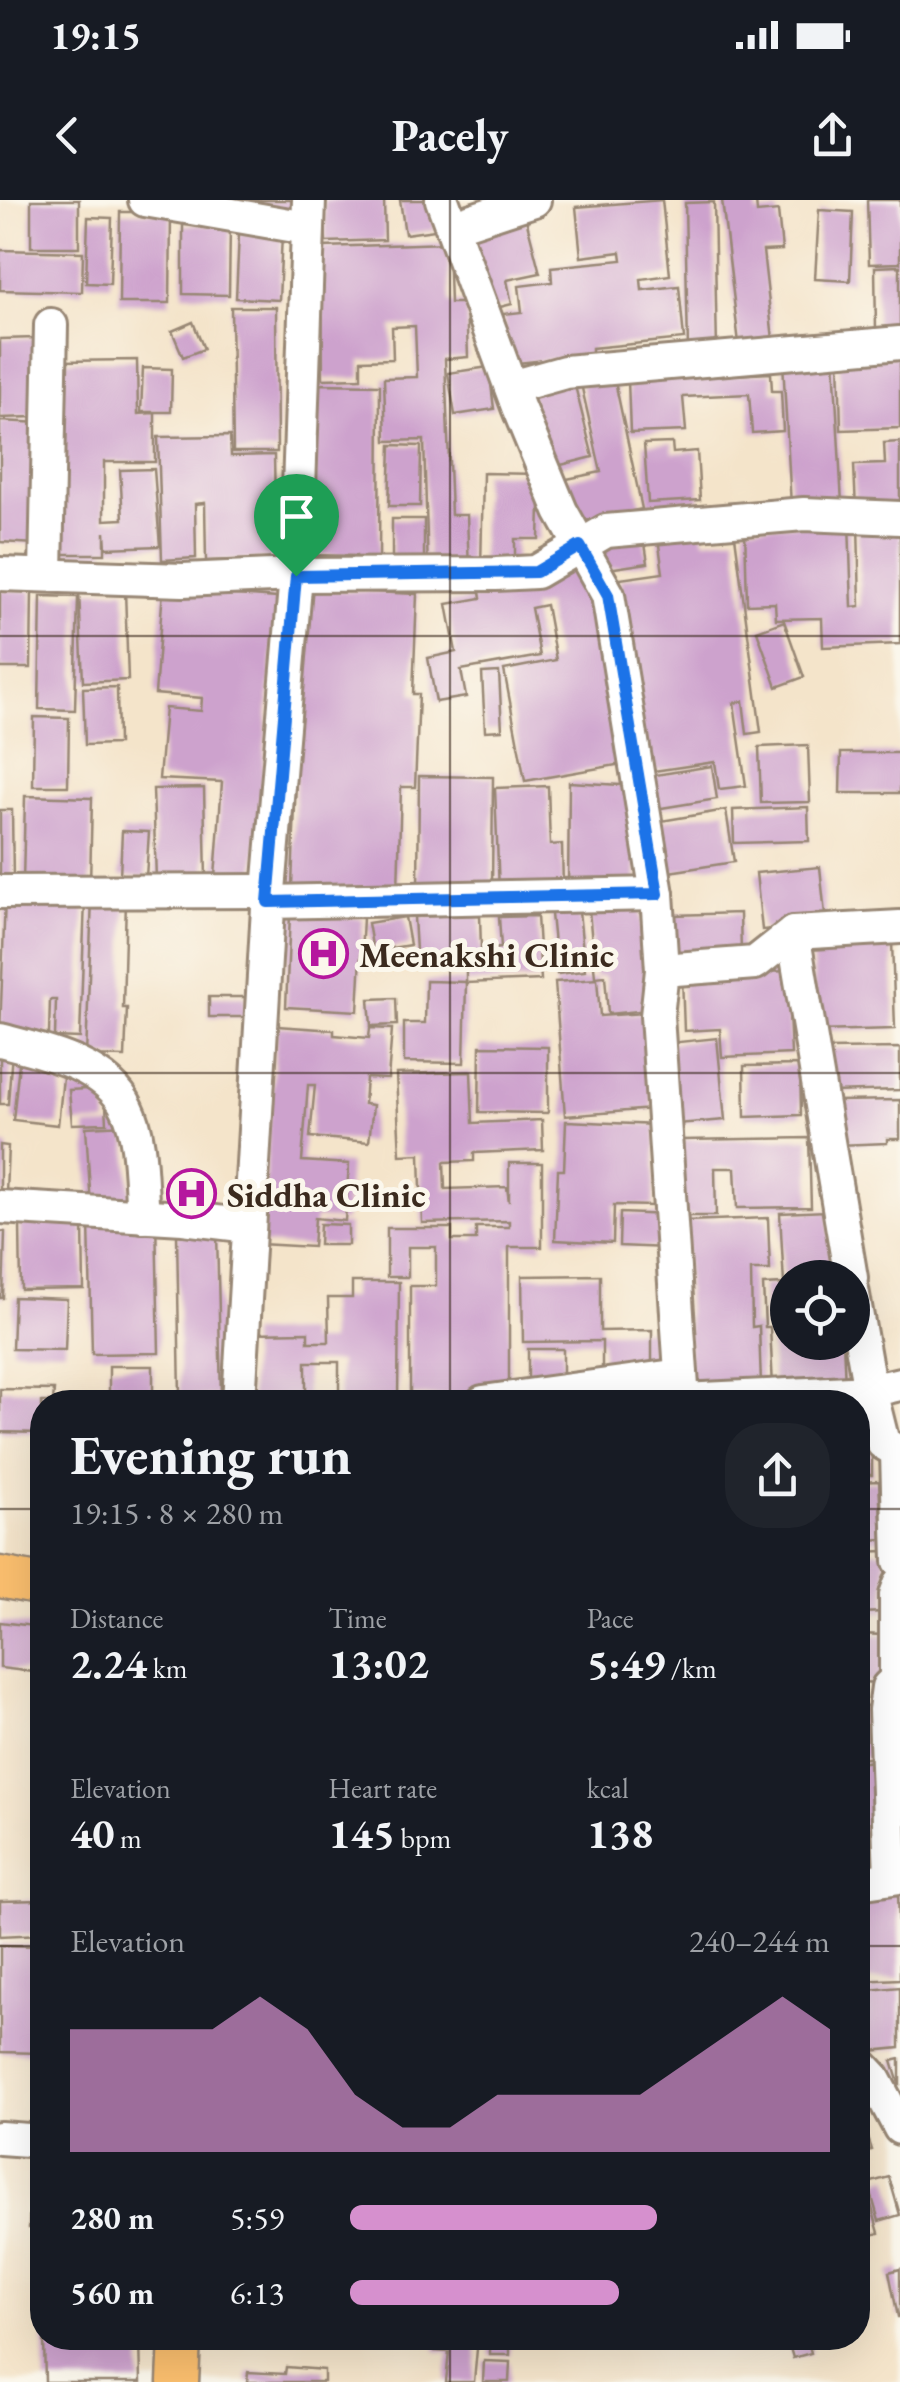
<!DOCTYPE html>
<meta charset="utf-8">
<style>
:root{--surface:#171b24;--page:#20242c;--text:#f1f3f6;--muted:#9ea1a6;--accent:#d690ce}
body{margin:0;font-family:"EB Garamond",serif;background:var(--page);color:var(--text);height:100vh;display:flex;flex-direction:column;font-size:38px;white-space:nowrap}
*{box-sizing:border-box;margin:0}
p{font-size:32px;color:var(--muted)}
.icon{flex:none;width:55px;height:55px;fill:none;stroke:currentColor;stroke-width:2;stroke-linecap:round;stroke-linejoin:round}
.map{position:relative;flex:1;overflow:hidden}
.details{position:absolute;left:30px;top:1190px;width:840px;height:960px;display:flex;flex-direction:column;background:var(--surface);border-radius:40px;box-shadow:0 10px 40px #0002}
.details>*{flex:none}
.buttons{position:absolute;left:770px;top:1060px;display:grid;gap:20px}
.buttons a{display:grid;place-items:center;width:100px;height:100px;border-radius:50%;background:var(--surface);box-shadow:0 10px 40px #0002;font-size:50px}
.pin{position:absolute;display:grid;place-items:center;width:85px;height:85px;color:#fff;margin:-102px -42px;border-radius:50% 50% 50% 0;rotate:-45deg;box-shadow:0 0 10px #0007}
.pin .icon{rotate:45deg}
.round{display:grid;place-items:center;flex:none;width:105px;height:105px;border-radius:40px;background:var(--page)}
.summary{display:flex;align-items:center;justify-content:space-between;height:170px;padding:0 40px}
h1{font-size:55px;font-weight:700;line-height:75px}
.metrics{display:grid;grid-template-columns:repeat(3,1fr);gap:15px;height:170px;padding:10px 40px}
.metrics div{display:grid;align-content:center}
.metrics b{font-size:42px;font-weight:700}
.metrics small{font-size:28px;font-weight:400}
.metrics p{font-size:28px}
.chart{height:280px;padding:20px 40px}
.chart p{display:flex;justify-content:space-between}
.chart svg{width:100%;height:180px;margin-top:10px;fill:var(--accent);opacity:.7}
ul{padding:0 40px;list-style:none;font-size:32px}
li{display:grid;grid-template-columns:160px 120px 1fr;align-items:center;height:75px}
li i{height:25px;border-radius:12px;background:var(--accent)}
.status{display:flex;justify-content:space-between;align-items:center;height:70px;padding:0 50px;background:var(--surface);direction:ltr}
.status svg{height:28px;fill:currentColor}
header{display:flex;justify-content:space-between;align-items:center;height:130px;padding:0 40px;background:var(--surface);font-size:45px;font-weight:700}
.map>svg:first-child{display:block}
</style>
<div class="status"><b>19:15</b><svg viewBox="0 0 49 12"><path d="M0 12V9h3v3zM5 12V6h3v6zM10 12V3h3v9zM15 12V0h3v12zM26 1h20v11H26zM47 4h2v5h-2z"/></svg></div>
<header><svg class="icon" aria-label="back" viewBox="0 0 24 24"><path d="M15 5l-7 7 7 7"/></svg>Pacely<svg class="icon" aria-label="share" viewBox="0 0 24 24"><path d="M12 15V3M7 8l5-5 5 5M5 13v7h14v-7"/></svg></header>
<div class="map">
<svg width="900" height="2182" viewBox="0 0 900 2182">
<rect width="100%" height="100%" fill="#fbf7ec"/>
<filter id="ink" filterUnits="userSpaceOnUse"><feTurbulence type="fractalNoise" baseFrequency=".01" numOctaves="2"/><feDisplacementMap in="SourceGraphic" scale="20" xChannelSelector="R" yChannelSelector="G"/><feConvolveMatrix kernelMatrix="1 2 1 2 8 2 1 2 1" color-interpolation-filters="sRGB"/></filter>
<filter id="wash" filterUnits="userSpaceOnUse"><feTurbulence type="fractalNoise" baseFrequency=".0048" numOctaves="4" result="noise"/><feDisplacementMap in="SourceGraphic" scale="40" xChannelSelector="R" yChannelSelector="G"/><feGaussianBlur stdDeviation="2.25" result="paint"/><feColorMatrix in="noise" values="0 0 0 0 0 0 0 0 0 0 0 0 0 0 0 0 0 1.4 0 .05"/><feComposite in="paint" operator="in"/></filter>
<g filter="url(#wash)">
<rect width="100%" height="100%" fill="#f4e4ca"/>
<g id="blocks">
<g fill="#cda2cd">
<rect x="31" y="0" width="48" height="47"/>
<path d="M249,0h43v13l-42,1z"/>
<path d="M324,0h60l1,40 -59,2z"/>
<path d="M400,0h30l5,30 -30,4z"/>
<path d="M662,0l8,75 -29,4 1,11 37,-4 5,53 -92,9v7l-84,9 -5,-50 19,-2 -3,-26 33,-4 -1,-15 71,-7 -1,-8 -40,5 -5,-50z"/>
<path d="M722,0h34l1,13 21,-2 4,39 -19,1 11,97 -34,4z"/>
<path d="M867,0h33v63l-31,1z"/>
<path d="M714,2l3,149h-29l-3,-148z"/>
<path d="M819,10l34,2 -3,69 -35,-2z"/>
<path d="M120,12h51l-1,91h-51z"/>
<path d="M525,15l15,58 -33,7 5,24 -24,6 -18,-83z"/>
<path d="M88,17l24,1 -2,66 -24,-1z"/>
<path d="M183,25h47l-1,70 -46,-1z"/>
<path d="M239,33l43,1 -3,66 -43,-2z"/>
<path d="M448,43l2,60h16l2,54 -23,2 6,156h16l2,56 -41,1 -4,-132 -38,1 -2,-63 33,-1 -2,-51 -23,1 1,32 -32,1v18l-38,1 -1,-132z"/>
<path d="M0,50l83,2 -1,40 -82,-2z"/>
<path d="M900,66v65h-24l-1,-64z"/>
<path d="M231,107h45l1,145h-44z"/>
<path d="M193,122l11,27 -21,8 -11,-26z"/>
<path d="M36,138l1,57h-4l1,22 -34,1v-79z"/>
<path d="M900,156v72l-59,2 -2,-73z"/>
<path d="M137,160l1,54 17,-1v49h-51v58l19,-1 -3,-49 34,-1 6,77 -54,2 -1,-16v22h-47v-193z"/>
<path d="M834,160l8,144 -51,2 -8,-144z"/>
<path d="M489,167l5,42 -39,6 -7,-42z"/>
<path d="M143,168l29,1 -1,43h-30z"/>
<path d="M771,173l1,18h9l2,40 -31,2 -3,-39 -66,3 3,34 -56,2 -2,-53z"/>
<path d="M614,177l28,132 -71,15 -9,-44 39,-8 -20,-88z"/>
<path d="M573,178l20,79 -44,11 -20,-78z"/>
<path d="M315,184l65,1 -1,180h-23v-9l-42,-1z"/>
<path d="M0,221l42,2 -5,121 -37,-2z"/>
<path d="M230,236l1,20 43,-1 2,104 -70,2 -1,-58 -10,1 1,54 -34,2 -4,-123z"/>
<path d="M900,242v67l-44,1 -2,-45 31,-1 -1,-21z"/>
<path d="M672,243l1,10 24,-2 3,49 -52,3 -4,-59z"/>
<path d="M391,245l30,1 -1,60h-31z"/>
<path d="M483,273l58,1 -2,65h-24v30h-34z"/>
<rect x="392" y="319" width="32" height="50"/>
<path d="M849,323l3,84 8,-1 -2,-82 42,-1v121l-77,3 -1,-29 -46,1 -1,-16 -28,1 -2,-78z"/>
<path d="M702,325l2,15 31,-4 26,196 -14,2 -4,-33 -9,2 12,83 -27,3 -4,-27 -68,10 -27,-193 43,-6 -6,-42z"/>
<path d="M644,337l4,26 -47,7 -4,-27z"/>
<path d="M585,366l37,198 -97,17 -21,-111 52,-10 -10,-55 -15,3 9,48 -79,14 5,27 -30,5 -8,-44 28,-6 -9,-48 34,-6 -2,-13z"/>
<path d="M303,389l114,5 -4,100h6l-4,93h-14l-3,103 -106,-4z"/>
<path d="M0,390l32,1 -1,77h-31z"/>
<path d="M125,390l3,90 -45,2 -4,-91z"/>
<path d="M163,390l114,8 -23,282 -39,-3 7,-95 -63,-3 6,-71 36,3 1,-13 -47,-4z"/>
<path d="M41,396l37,1 -3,113 -36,-1z"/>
<path d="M784,421l20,56 -27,10 -20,-56z"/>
<path d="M499,472l3,58 -17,1 -3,-58z"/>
<path d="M117,487l1,57 -33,1 -2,-57z"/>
<path d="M34,517l35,1 -1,68h-35z"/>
<path d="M808,545l2,57 -49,1 -2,-56z"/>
<path d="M841,553h59v40h-60z"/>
<path d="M712,566l5,33 -62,10 -6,-33z"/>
<path d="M419,576l74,1 -1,115 -74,-1z"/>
<path d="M569,582l68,4 -1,107h-68z"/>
<path d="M548,586l2,59 12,-1 1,45 -64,3 -4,-104z"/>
<path d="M204,588l2,91 -50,1 -3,-91z"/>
<path d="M25,596l67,2 -2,86 -67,-1z"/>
<path d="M808,607l1,34 -75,2 -1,-33z"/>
<path d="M0,610h12l1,71h-13z"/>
<path d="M726,610l8,52 -65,10 -8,-51z"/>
<path d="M122,631l27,1 -3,45 -26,-1z"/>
<path d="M820,667l6,57 -64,6 -6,-57z"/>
<path d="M5,697l80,3 -5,138 -25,-1 1,-37h-6l-1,34 -49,-1z"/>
<path d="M92,699l34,1 -3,108h4l-2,49 -39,-1z"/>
<path d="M640,706l9,104 -41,4 -3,-38 -10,1 -6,-67z"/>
<path d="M579,711l6,60 -28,3 -6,-60z"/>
<path d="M740,713l1,41 -66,3 -2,-42z"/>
<path d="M290,714l73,4 -5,93 -72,-4z"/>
<path d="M480,714l1,36 20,-2 -2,-31 38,-1 4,64 -75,3v-17l-49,2 -3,-51z"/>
<path d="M405,717l5,28 -37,6 -5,-28z"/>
<path d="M892,741l3,88 -80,2 -3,-87z"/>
<path d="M787,771l4,83 -69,3 -2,-28 -36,2 -2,-55z"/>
<path d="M597,779l3,37 44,-3 8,96 -87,7 -10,-134z"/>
<path d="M426,781l40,1 -2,81 -60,-1v-39h21z"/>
<rect x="209" y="797" width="36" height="20"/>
<path d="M396,798l1,27 -26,1 -2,-27z"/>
<path d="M277,826l57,4v5l35,3 1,-10 22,1 -4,50 -22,-1 -2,26 9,1 -4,37 -59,-5 5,-52h-7l-6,76 47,3 -4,57 -30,-3 -2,29 -53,-3z"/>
<path d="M717,838l8,82 -48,4 -8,-81z"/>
<path d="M480,846l68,1v66l-69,-1z"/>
<path d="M900,848v42l-70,2 -2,-43z"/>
<path d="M0,851l12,1 -4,52h-8z"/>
<path d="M19,863l45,5 -6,57 -45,-5z"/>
<path d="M800,865l1,50 -56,2 -1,-51z"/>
<path d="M471,872l2,51 69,-3 1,30 -69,3v8l-30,1 1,27 62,-2 2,15v-39h33v84h-33v149h-99v-110h26v-39h-28v30h-21v-49h65v12h24v-13h33v-6l-87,2 -2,-69 -20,1 -4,-81z"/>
<path d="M105,888l2,35 -35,1 -3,-34z"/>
<path d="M900,900v39h-13v4l-49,2 -2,-44z"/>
<path d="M566,921l90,4 -3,81 -39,-1 -1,38 -58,-3 3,-70h6z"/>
<path d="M126,925l5,80 -40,2 -5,-80z"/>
<path d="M809,938l2,69 -74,1 -2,-40h-20l1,48h-33l-2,-76z"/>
<path d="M0,945l8,1 -2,47h-6z"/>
<rect x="177" y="982" width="28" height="32"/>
<path d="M828,1011l4,67h-44v64h55l2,43 -72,2 -3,-60h-5l-2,-42 21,-1 -4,-71z"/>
<path d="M620,1013l48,2 -1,33 -48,-2z"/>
<path d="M768,1018l2,52h-19l1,57 7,-1 2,59 -72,2 -4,-166z"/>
<path d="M156,1019l3,134 -67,1 -3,-133z"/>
<path d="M83,1023l1,66 -63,1 -1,-66z"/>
<path d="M320,1024l28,1v20h-29z"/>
<path d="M0,1031l5,1 -2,66h-3z"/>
<path d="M217,1033l4,163 -41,1 -3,-163z"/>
<path d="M600,1075v56l52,-1v45l-50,1v-35l-79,1 -1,-66z"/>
<path d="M352,1082h47l-1,120h-59v-40h-33v40h-55l-1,-69 58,-1v10h21l-1,-44h24z"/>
<path d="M14,1097l53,2 -2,51 -53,-1z"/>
<rect x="528" y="1149" width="35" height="30"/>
<rect x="109" y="1166" width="44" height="36"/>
<path d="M0,1189l54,1 -1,12h-11v31l-42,-1z"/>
<rect x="858" y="1213" width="14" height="62"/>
<path d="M879,1281l3,58 -24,2v-59z"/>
<path d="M885,1351l1,61 -28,1v-61z"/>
<path d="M0,1422l42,5v46l-42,-5z"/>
<path d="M858,1434l27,1 -2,48 -25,-1z"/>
<path d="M879,1504l7,52 -28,3v-52z"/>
<path d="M873,1561l8,77 -23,3v-78z"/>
<path d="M898,1687l2,92 -42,2v-92z"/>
<path d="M42,1700v34l-42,2v-35z"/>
<path d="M0,1745l42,1v107l-42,-1z"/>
<path d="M900,1787v61l-41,4 -1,-61z"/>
<path d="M900,1859v25h-1l-7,-23z"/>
<path d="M858,1907l14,43 -14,4z"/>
<path d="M858,1959l21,74 -21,6z"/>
<path d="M30,1970h12v58h-13z"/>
<path d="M889,1977l11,38 -21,6 -11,-38z"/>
<path d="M900,2069v48h-2l-9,-45z"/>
<path d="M44,2138h96l1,44h-96z"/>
<path d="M436,2138h42l-4,44h-28l3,-30 -14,-1z"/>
<rect x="490" y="2138" width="20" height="17"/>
<path d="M787,2138h20l4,15 -18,5z"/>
<path d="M484,2161l26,1 -1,20h-26z"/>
<path d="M286,2167l38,3v12h-77l1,-10 37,2z"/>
</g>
</g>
</g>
<g filter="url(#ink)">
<use href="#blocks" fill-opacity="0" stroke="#988774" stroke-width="2.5"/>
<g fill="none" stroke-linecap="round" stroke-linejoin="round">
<defs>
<g id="minor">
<path d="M145,0l162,28"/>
<path d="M442,0l76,207 43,104 47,84 49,299 5,76 -5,46 26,386"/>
<path d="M454,26l80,-26"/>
<path d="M511,187l54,-15 335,-29"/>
<path d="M0,374l183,6 113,-5 200,-1 40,-2 70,-41 198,-17 96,4"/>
<path d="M46,374l5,-249"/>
<path d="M0,692l269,-1"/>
<path d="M268,702l389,-8"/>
<path d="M793,733l58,345"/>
<path d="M662,770l93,-7 38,-30 107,-6"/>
<path d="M0,840c42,11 106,24 127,68 15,30 13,74 16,108"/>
<path d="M0,1007l183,11 66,8"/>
<path d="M852,1089l18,102 13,52 17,10"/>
<path d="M683,1200l187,-9 30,-7"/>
<path d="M239,1202l30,-511 27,-316 13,-375"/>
<path d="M483,1202l198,-27"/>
<path d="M897,1253l3,108"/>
<path d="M891,1677l-6,-167 3,-23 8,-8v-84l4,-11"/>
<path d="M858,1683l42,-6"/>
<path d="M858,1861l15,16 27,51"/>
<path d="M0,1938l42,3"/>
</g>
<g id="major">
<path d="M0,1377l42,8"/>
<path d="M178,2182l2,-44"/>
</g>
</defs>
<use href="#minor" stroke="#988774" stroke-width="38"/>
<use href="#major" stroke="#988774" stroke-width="45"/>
<use href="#minor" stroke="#fff" stroke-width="32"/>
<use href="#major" stroke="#fabe6e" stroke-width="40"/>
</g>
</g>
<g fill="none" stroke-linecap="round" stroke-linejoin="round" filter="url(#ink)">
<defs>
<path id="route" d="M580,346l28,49 50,299 -390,8 28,-326 240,-4z"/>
</defs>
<use href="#route" stroke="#fff" stroke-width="20"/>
<use href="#route" stroke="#1a73e8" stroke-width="12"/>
</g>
<path fill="none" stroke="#3b2a1e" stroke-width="2.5" stroke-opacity="0.55" d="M450,0v1202M0,436h900M0,873h900M0,1309h42M858,1309h42M0,1746h42M858,1746h42M450,2138v44"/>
<defs>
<symbol id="hospital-ring" viewBox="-11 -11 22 22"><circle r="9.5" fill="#fbf7ec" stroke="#b5179e" stroke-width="1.5"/><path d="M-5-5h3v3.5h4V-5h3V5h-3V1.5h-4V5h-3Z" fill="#b5179e"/></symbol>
</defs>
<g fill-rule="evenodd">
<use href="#hospital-ring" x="296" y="726" width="55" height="55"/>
<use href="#hospital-ring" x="164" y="966" width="55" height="55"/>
</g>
<g text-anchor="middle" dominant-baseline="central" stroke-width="10" stroke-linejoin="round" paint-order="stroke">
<g font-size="35" font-weight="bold" fill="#3b2a1e" stroke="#fbf7ec" text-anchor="start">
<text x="359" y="754">Meenakshi Clinic</text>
<text x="227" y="994">Siddha Clinic</text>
</g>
</g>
</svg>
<div class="buttons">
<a><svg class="icon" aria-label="locate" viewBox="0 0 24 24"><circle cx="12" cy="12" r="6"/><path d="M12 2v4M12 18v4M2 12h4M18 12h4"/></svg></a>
</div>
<div class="pin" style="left:296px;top:376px;background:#1e9e55"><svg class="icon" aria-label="arrive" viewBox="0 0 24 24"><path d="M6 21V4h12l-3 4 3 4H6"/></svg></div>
<section class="details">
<div class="summary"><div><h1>Evening run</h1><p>19:15 · 8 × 280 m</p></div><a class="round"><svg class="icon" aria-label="share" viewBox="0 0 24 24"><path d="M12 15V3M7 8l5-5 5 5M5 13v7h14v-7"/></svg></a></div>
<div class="metrics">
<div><p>Distance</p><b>2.24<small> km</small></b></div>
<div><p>Time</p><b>13:02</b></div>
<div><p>Pace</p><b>5:49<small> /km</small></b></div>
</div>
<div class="metrics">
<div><p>Elevation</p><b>40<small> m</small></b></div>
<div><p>Heart rate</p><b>145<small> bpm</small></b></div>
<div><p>kcal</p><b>138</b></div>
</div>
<div class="chart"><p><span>Elevation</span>240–244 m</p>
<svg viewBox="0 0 160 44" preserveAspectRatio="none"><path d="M0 44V14L10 14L20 14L30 14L40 6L50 14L60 30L70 38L80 38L90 30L100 30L110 30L120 30L130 22L140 14L150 6L160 14V44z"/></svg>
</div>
<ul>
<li><b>280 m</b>5:59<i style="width:64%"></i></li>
<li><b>560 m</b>6:13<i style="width:56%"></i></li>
</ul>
</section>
</div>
